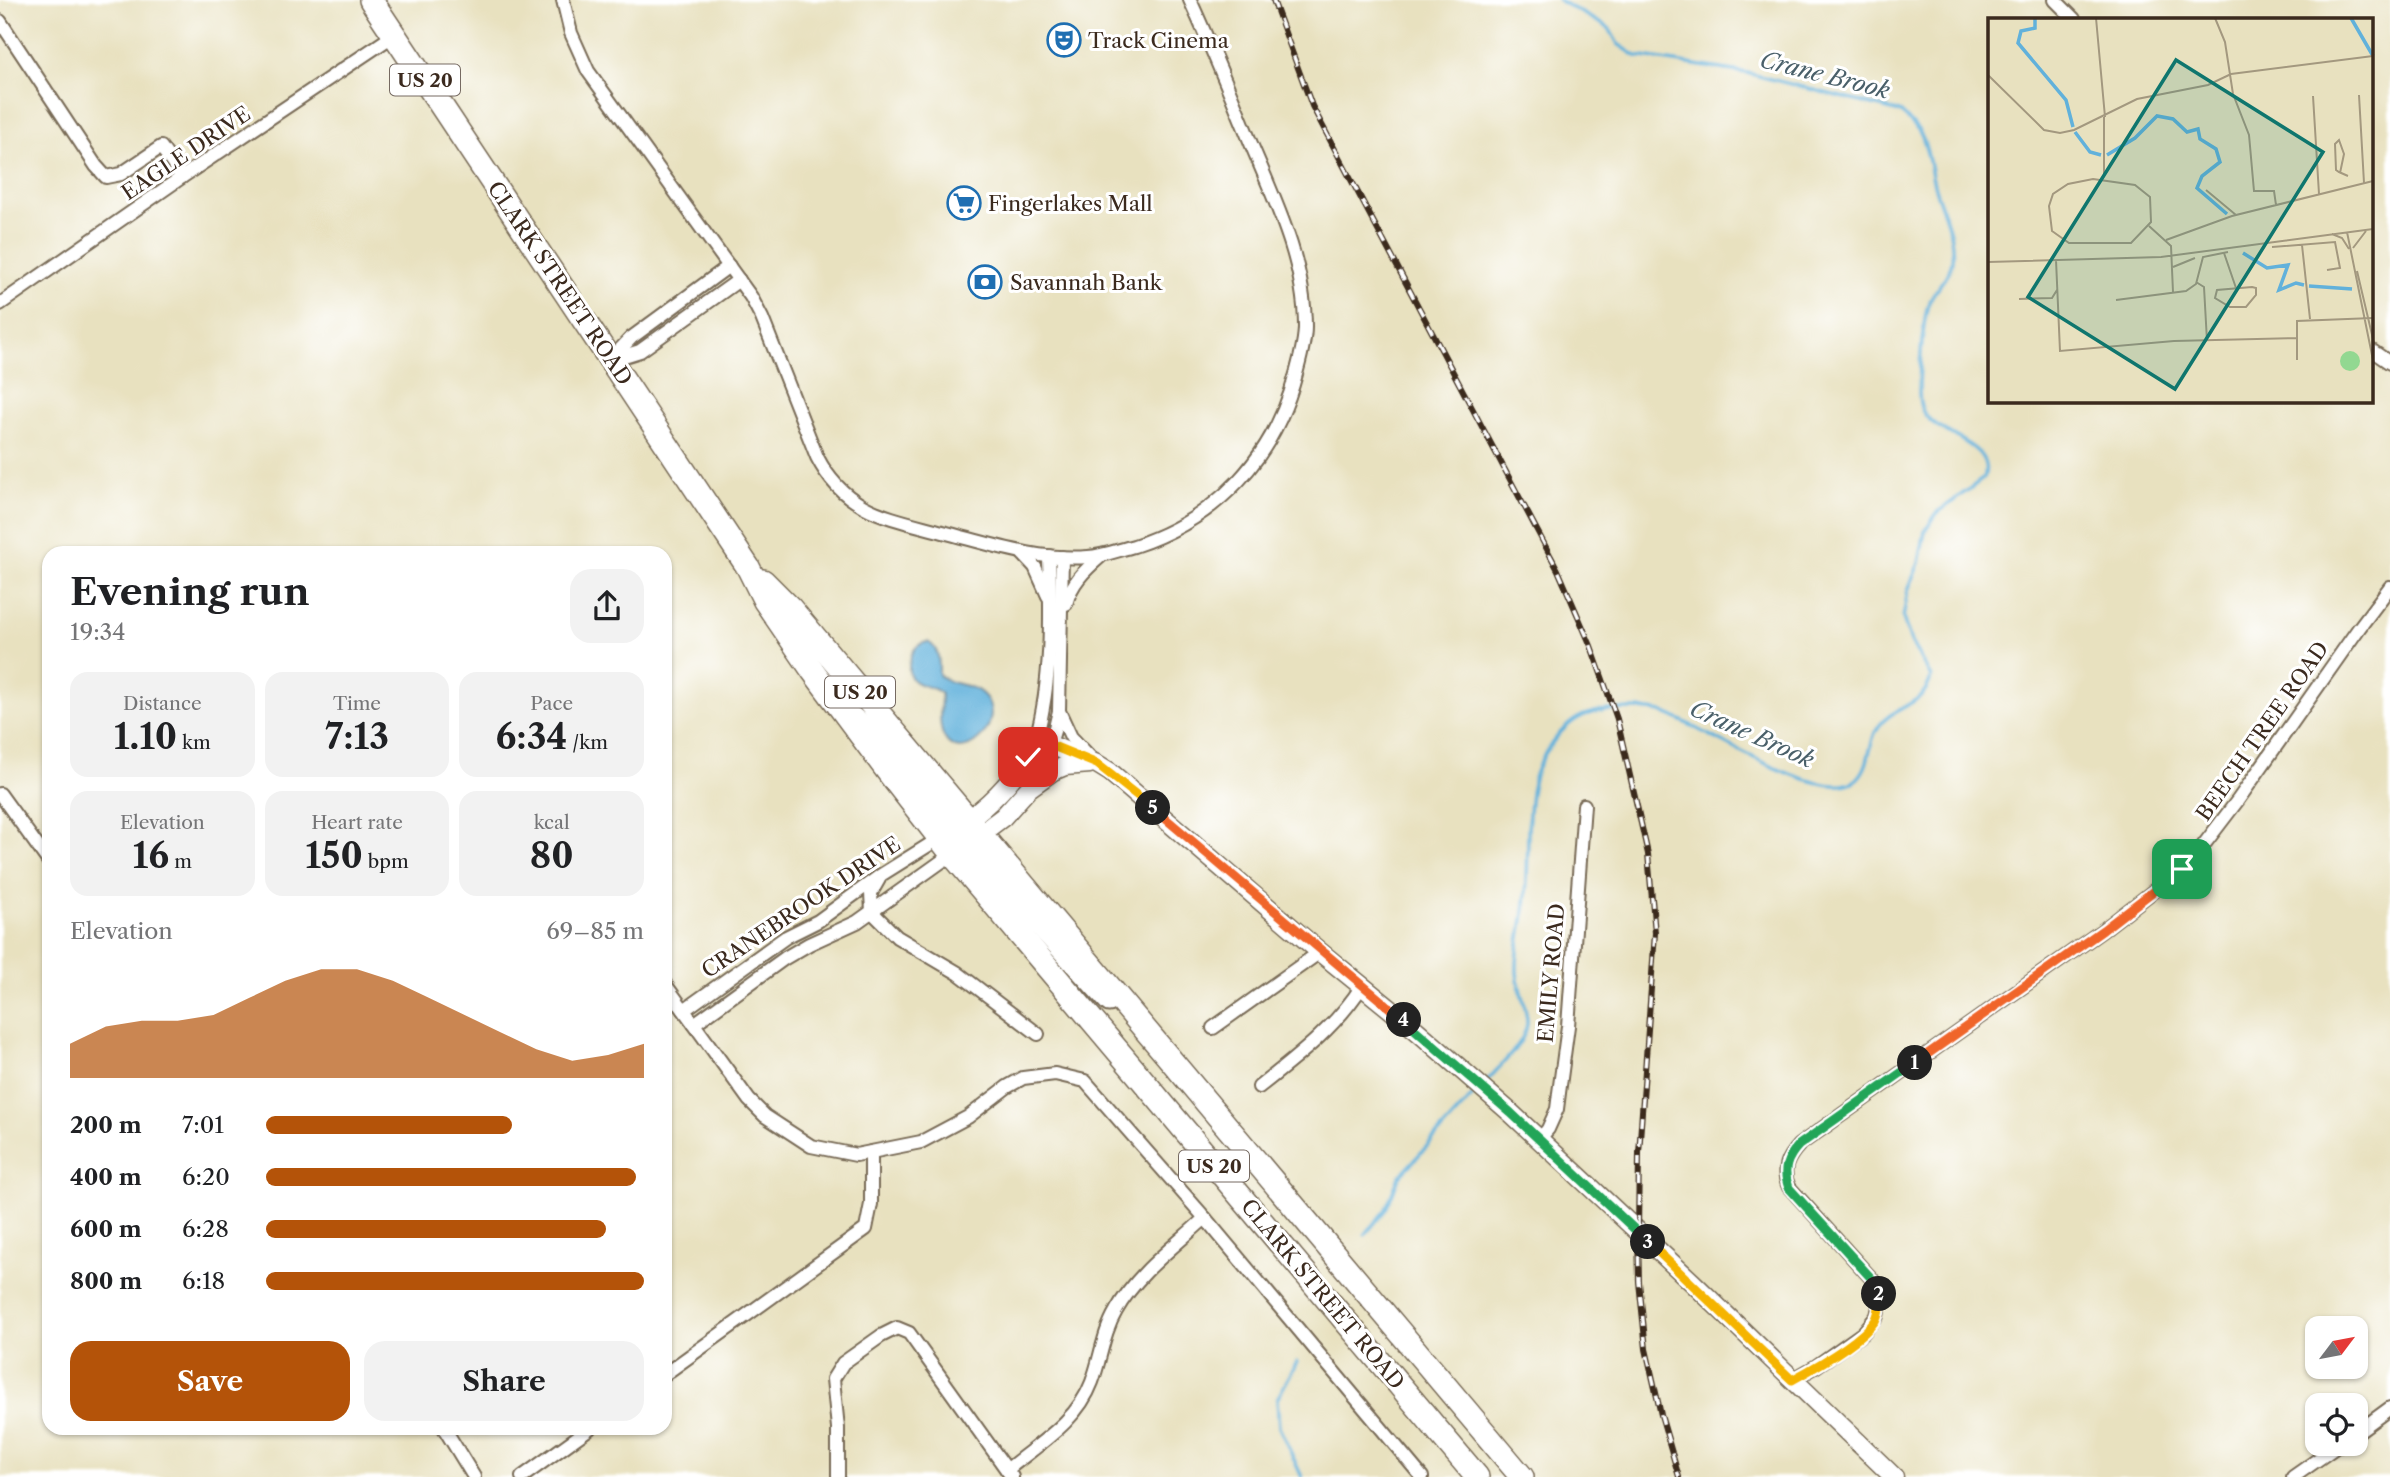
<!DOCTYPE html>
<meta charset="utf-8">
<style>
:root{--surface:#fff;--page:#f2f2f2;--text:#202124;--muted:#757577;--accent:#b45309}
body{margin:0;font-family:"Libre Caslon Text",serif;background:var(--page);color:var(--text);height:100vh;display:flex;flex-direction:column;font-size:26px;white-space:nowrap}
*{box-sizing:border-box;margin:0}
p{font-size:23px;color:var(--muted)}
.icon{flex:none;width:38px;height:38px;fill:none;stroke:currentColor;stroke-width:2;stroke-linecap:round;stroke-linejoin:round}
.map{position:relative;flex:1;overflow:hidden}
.details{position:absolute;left:42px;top:546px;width:630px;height:889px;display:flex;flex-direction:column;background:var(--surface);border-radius:21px;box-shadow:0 2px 5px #0004}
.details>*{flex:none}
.needle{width:46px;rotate:58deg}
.buttons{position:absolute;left:2305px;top:1316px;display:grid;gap:14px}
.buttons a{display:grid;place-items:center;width:63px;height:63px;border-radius:14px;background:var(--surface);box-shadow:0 2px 5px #0004;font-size:35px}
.pin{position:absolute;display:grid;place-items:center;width:60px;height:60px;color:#fff;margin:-30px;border-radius:14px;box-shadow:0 4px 10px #0006}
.km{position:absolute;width:35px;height:35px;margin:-18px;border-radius:50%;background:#222;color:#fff;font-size:19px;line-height:35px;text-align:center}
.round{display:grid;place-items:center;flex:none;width:74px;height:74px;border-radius:21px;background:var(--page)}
.overview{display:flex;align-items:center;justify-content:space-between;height:119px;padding:0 28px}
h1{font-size:38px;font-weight:800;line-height:52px}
.metrics{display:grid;grid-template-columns:repeat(3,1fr);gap:10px;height:119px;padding:7px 28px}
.metrics div{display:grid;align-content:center;border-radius:18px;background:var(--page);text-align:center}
.metrics b{font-size:35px;font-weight:800}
.metrics small{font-size:19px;font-weight:400}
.metrics p{font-size:19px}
.chart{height:196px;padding:14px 28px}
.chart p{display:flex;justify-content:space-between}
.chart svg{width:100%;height:126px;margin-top:7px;fill:var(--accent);opacity:.7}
.button{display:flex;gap:14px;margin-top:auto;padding:14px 28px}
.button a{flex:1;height:80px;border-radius:21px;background:var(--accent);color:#fff;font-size:28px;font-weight:800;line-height:80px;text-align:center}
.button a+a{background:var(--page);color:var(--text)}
ul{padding:0 28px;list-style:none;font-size:23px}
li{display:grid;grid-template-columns:112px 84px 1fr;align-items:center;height:52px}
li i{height:18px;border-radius:9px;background:var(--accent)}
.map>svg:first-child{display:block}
</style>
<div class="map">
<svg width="2390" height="1477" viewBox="0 0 2390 1477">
<rect width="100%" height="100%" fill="#fff"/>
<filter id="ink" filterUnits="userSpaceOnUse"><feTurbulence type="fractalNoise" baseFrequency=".0143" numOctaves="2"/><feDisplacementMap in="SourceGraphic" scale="14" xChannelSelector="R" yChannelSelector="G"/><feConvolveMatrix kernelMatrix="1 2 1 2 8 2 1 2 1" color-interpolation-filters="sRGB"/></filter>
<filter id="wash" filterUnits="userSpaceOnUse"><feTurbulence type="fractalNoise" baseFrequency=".00686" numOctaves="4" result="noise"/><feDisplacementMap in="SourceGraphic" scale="28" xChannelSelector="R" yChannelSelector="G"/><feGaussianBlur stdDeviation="1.57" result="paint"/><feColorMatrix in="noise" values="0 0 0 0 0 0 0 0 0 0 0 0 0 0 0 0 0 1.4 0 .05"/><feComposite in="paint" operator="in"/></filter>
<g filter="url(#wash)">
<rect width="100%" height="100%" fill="#e8e1bf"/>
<path fill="#61b1db" stroke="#4e6e7c" stroke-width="2" d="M928,642c12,7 11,20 11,33 14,13 34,6 47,23 20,28 -26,70 -42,39 -6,-11 -3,-31 -3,-44 -13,-11 -40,-3 -30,-37 3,-8 8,-13 17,-14z"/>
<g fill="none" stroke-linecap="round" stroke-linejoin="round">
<g stroke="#61b1db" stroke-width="3.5">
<path d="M1484,1084c13,-15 41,-40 43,-60 1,-16 -9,-35 -10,-52 -1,-24 6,-45 8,-68 5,-39 0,-79 7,-117 4,-26 30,-66 56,-73 18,-6 61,-7 79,0 35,13 157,94 190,65 15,-14 10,-37 22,-53 15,-21 45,-19 52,-49l-20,-35 -8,-24 5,-28 11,-27 6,-32 12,-18 47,-35c13,-39 -60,-42 -64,-75 -3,-16 3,-87 9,-101 6,-15 22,-26 23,-42 3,-25 -10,-49 -17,-72 -6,-20 -6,-39 -16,-57 -5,-7 -13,-13 -19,-19l-153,-39 -111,-17 -18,-12 -9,-16 -51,-28"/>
<path d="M1365,1235l21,-26 13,-32 77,-85"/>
<path d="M1297,1362l-20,37 2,28 23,50"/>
</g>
</g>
</g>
<g filter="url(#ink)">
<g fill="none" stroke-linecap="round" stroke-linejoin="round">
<defs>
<g id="street">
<path d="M563,0l8,33 17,38 163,226 11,21 55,139c28,55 71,60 126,75 47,12 95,29 145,25 16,-1 30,-7 46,-11 83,-27 140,-88 162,-172 4,-15 9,-32 9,-47 0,-64 -29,-124 -53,-181 -20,-49 -40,-98 -62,-146"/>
<path d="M2055,0l19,19"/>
<path d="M0,21l96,145 10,11 15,-3 40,-27 21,30"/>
<path d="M0,304l182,-127 212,-142"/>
<path d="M2371,350l19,13"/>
<path d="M611,359l20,-21 98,-72"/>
<path d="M611,360l29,-9 99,-71"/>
<path d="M1021,552l14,15 13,29"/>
<path d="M1066,604c5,-21 19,-34 35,-48"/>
<path d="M1059,711l12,26 21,22"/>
<path d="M1036,739c16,-58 15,-122 13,-183"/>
<path d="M1032,783c13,-23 22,-47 27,-72l3,-154"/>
<path d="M0,794l49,68"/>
<path d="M872,912l25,25 61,36 80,61"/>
<path d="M872,912l-1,-19 8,-14"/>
<path d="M665,984l84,116 16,16 46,30 45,9 65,-13 47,-25 39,-30 16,-9 32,-4 30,7 120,137 217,259"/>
<path d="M684,1010l102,-73 32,-16 63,-46 59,-37"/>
<path d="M694,1024l91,-66 24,-14 48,-22 95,-68"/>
<path d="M1213,1028l107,-76"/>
<path d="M1259,1087c38,-30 77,-60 103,-101"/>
<path d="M1539,1140l9,-11 9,-20 2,-16 9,-67 16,-221"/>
<path d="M665,1374l201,-145 5,-25v-52"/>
<path d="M1792,1380l23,-13 48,-34 14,-17 3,-14 -8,-23 -83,-92c-8,-17 -2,-29 10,-42l304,-215 79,-61 17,-18 39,-51 121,-172 31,-41"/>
<path d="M444,1428l30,49"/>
<path d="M2356,1433l34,-25"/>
<path d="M1007,1470c31,-26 70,-48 85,-88 9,-24 11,-49 24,-71 21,-38 58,-64 89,-93"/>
<path d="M522,1477l68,-49"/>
<path d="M838,1477v-49l-5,-49 10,-16 38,-27 16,-8 12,5 103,144"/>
<path d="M2293,1477l47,-33"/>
</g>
<g id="secondary">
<path d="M960,825c33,-22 59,-49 76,-86l61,25 13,8 210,180 96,78 95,83 181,169 202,195"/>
<path d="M971,841l32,-24 25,-28 25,-18 12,-5 25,-2"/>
</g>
<g id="primary">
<path d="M852,716c18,14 33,29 48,47 22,25 40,63 75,70"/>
<path d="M940,838l15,1 21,18 133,145"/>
</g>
<g id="highway">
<path d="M371,0l377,567 17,34 48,70 82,110 57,73 525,623"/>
<path d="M763,581l28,28 731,868"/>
</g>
</defs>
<use href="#street" stroke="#786a56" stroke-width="16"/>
<use href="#secondary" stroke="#786a56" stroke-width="21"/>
<use href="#primary" stroke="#786a56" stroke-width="23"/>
<use href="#highway" stroke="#786a56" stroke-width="26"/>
<use href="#street" stroke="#fff" stroke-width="12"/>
<use href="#secondary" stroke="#fff" stroke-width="18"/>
<use href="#primary" stroke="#fff" stroke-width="19"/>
<use href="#highway" stroke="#fff" stroke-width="23"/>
<defs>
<path id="rail" d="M1273,0l39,106 246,464 33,76 26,73 31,135 7,79 -16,220 -1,79 1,50 7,67 15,66 18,62"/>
</defs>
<use href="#rail" stroke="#3b2a1e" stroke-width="6"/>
<use href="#rail" stroke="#fff" stroke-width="3.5" stroke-dasharray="10" stroke-linecap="butt"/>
</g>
</g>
<g fill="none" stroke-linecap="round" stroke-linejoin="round" filter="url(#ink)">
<defs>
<path id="split-1" d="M1915,1063l188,-133 79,-61"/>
<path id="split-2" d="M1879,1294l-7,-15 -83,-91c-7,-18 -2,-30 10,-43l116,-82"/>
<path id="split-3" d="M1648,1242l144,138c22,-12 69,-39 83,-59 5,-9 5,-18 4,-27"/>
<path id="split-4" d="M1404,1020l107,93 137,129"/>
<path id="split-5" d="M1153,808l251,212"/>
<path id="split-6" d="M1028,757l8,-18 61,25 56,44"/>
</defs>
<use href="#split-1" stroke="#fff" stroke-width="14"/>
<use href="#split-2" stroke="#fff" stroke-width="14"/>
<use href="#split-3" stroke="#fff" stroke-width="14"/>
<use href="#split-4" stroke="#fff" stroke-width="14"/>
<use href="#split-5" stroke="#fff" stroke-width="14"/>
<use href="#split-6" stroke="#fff" stroke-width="14"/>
<use href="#split-1" stroke="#f0652b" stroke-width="9"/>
<use href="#split-2" stroke="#22a559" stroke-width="9"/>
<use href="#split-3" stroke="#f5b400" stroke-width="9"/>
<use href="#split-4" stroke="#22a559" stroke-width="9"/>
<use href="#split-5" stroke="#f0652b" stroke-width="9"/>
<use href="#split-6" stroke="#f5b400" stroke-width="9"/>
</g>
<defs>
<symbol id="theatre-ring" viewBox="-11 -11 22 22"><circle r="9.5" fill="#fff" stroke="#1f6fb2" stroke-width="1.5"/><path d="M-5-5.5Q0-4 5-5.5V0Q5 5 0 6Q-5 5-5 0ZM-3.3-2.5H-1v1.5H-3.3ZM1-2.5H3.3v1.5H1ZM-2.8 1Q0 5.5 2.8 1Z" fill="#1f6fb2"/></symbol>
<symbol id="supermarket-ring" viewBox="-11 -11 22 22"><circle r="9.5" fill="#fff" stroke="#1f6fb2" stroke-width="1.5"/><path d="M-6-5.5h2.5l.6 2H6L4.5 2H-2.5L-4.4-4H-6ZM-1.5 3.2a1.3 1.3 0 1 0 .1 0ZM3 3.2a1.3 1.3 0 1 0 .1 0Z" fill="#1f6fb2"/></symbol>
<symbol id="bank-ring" viewBox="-11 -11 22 22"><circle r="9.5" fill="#fff" stroke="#1f6fb2" stroke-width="1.5"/><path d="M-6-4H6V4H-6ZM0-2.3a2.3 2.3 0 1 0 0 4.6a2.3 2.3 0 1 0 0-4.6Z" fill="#1f6fb2"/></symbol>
</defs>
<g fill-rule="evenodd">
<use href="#theatre-ring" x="1045" y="21" width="38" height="38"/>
<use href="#supermarket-ring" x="945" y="184" width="38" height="38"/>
<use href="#bank-ring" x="966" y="263" width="38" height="38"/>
</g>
<g text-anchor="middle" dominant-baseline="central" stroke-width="6" stroke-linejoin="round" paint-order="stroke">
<g fill="#fff" stroke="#766a62" stroke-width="2">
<rect x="390" y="64.5" width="70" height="31" rx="5"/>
<rect x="825" y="676.5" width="70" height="31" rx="5"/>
<rect x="1179" y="1150.5" width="70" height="31" rx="5"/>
</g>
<g font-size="19" font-weight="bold" fill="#3b2a1e">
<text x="425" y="80">US 20</text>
<text x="860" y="692">US 20</text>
<text x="1214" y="1166">US 20</text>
</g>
<g font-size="21" fill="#3b2a1e" stroke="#fff" text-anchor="start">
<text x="1088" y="40">Track Cinema</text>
<text x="988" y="203">Fingerlakes Mall</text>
<text x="1010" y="282">Savannah Bank</text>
</g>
<g font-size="21" fill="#3b2a1e" stroke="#fff">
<text transform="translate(186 153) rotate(-34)">EAGLE DRIVE</text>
<text transform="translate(560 283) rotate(56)">CLARK STREET ROAD</text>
<text transform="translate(2262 731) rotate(-55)">BEECH TREE ROAD</text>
<text transform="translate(801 907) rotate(-34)">CRANEBROOK DRIVE</text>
<text transform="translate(1551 973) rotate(-85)">EMILY ROAD</text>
<text transform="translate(1323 1294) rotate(50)">CLARK STREET ROAD</text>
</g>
<g font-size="23" font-style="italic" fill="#4a606a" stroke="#fff">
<text transform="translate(1825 75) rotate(14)">Crane Brook</text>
<text transform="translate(1752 734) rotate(24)">Crane Brook</text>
</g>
</g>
<g transform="translate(1988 18)">
<rect width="385" height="385" fill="#e8e1bf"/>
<path d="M352 343a10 10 0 1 1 20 0a10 10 0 1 1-20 0Z" fill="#92d891"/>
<path fill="none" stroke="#61b1db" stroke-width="3.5" d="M47,0v10l-14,3 -3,12 48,57 7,27M363,0l22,38M87,114l15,20 11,3M119,137l28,-17 22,-22 16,3 14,13 11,-3 2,10 16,10 4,13 -18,14 -5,12 30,26M255,235l24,15 21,-3 -9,25 17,-7 8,2M321,268l43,3"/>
<path fill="none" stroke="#a3987f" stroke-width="2" d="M108,0l9,99M227,0l10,24 8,52 16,41 5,56h20l2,14M0,57l56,55 16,3 14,-3 63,-31 71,-14 23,-11 142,-18M371,77l5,88M325,78l6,98M116,99v58M352,155l4,-19 -5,-14 -4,4 1,26 3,2 9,4M105,161l42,6 15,12 1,25 -20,21h-62l-17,-12 -3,-25 4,-12 15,-10zM218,172l30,25M161,208l22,20 2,46M359,214l26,128M344,216l10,4 7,11M178,222l66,-24 141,-35M314,227l8,74M284,229l63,-5 5,26 -13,2M365,230l13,-17M236,235l12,35M68,242l4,91 114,-10 123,-3M0,244l173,-5 212,-28M185,249l22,-9M369,253l16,68M208,264l8,5 3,54M264,269l4,1v7l-10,12h-16l-15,-9 2,-8zM31,281l33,-1 5,-8M128,282l70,-9 10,-7 7,-27 25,-5M309,342v-39l76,-3"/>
<path fill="#0f766e" fill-opacity="0.15" stroke="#0f766e" stroke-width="3.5" d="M188,42l147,92 -148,237 -147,-92z"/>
<rect width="385" height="385" fill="none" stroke="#3b2a1e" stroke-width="3.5"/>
</g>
</svg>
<div class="buttons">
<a><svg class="needle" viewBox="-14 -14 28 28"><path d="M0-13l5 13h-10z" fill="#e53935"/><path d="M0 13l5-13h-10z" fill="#757577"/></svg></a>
<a><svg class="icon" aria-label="locate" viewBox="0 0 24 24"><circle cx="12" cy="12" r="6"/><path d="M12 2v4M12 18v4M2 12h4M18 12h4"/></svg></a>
</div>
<div class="pin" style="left:2182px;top:869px;background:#1e9e55"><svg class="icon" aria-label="arrive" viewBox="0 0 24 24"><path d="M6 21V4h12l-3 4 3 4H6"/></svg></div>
<div class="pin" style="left:1028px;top:757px;background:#d93025"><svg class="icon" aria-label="check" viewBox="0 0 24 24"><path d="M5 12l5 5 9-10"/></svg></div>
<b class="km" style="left:1915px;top:1063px">1</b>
<b class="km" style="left:1879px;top:1294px">2</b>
<b class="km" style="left:1648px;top:1242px">3</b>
<b class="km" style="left:1404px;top:1020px">4</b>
<b class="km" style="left:1153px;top:808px">5</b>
<section class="details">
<div class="overview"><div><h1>Evening run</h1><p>19:34</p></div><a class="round"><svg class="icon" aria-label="share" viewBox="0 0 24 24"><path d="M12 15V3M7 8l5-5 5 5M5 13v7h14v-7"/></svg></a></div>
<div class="metrics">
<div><p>Distance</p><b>1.10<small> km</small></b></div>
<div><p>Time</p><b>7:13</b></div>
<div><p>Pace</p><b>6:34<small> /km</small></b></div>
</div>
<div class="metrics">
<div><p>Elevation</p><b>16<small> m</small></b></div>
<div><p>Heart rate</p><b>150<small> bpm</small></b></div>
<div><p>kcal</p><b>80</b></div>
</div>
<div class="chart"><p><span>Elevation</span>69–85 m</p>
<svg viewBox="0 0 160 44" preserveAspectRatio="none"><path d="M0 44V32L10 26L20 24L30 24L40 22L50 16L60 10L70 6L80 6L90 10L100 16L110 22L120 28L130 34L140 38L150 36L160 32V44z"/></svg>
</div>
<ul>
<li><b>200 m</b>7:01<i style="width:65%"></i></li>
<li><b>400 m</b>6:20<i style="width:98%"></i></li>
<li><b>600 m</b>6:28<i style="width:90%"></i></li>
<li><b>800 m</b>6:18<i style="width:100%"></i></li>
</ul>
<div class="button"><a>Save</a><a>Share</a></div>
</section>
</div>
